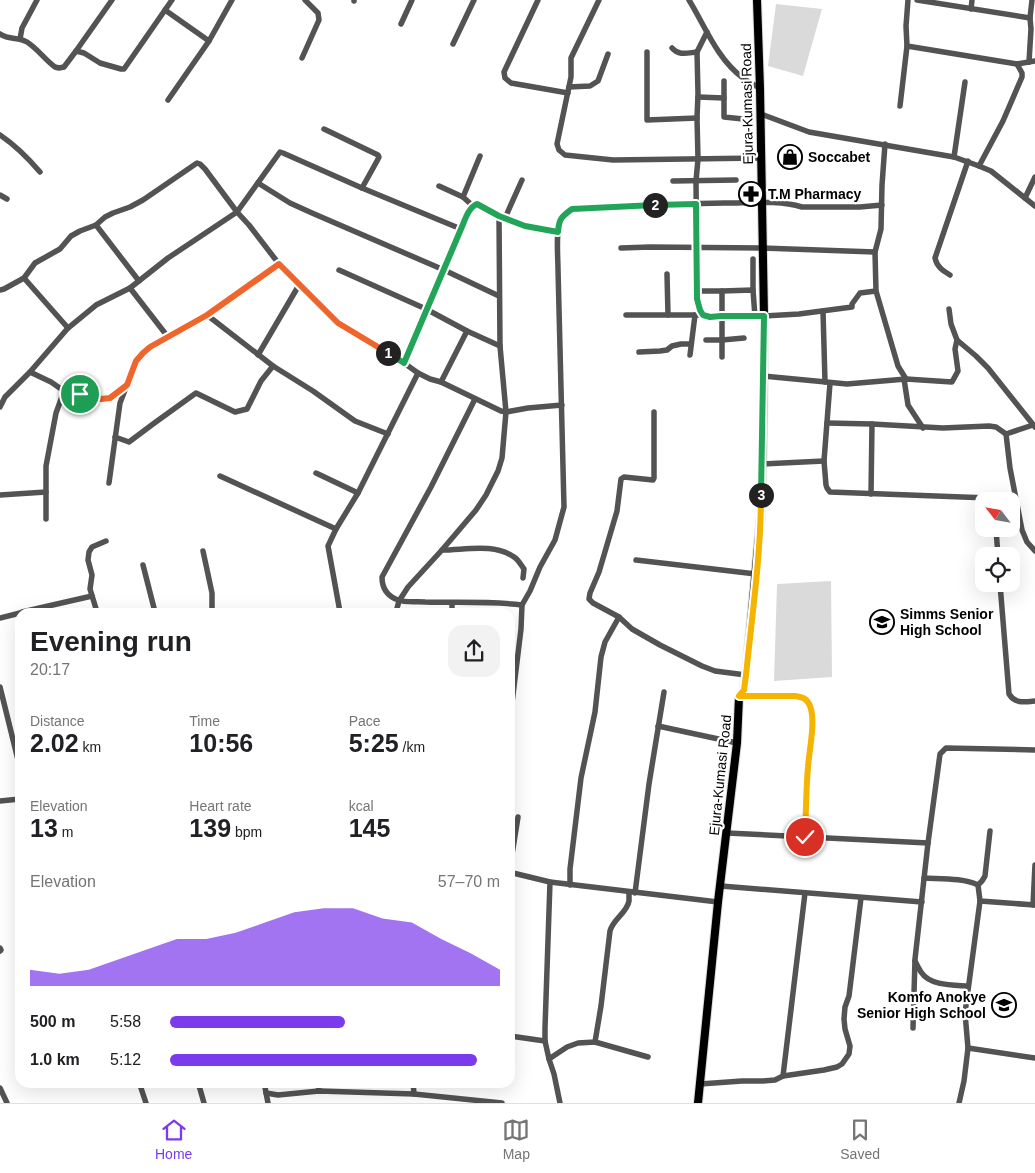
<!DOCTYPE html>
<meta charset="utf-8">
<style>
:root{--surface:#fff;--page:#f2f2f2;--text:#202124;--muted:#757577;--line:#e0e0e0;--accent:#7c3aed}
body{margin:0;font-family:Helvetica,sans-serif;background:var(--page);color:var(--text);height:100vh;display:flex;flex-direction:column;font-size:19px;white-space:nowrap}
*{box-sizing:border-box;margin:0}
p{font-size:16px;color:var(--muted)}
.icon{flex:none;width:28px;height:28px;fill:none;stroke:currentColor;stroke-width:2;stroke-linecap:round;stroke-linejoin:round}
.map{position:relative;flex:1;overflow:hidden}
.sheet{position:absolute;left:15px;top:608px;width:500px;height:480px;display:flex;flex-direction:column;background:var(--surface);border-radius:15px;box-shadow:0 5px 20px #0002}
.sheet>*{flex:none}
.needle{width:32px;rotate:301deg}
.fabs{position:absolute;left:975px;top:492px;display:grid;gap:10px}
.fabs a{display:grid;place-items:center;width:45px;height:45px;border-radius:10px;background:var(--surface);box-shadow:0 5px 20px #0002;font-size:25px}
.pin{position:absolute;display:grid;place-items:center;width:42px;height:42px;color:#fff;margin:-21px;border:2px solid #fff;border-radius:50%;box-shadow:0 1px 5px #0007}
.km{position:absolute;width:25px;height:25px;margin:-12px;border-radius:50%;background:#222;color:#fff;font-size:14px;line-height:25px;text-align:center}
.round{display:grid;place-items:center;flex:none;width:52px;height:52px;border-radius:15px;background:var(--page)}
.summary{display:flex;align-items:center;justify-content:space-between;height:85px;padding:0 15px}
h1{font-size:28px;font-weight:700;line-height:38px}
.stats{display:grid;grid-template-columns:repeat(3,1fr);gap:8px;height:85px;padding:5px 15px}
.stats div{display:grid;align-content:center}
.stats b{font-size:25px;font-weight:700}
.stats small{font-size:14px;font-weight:400}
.stats p{font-size:14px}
.chart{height:140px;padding:10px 15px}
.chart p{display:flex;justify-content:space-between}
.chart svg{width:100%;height:90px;margin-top:5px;fill:var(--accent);opacity:.7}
ul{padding:0 15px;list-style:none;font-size:16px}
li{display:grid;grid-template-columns:80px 60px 1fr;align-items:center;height:38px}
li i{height:12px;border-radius:6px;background:var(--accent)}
.tabs{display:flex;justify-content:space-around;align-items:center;height:70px;border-top:1px solid var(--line);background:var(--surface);font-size:14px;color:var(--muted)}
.tabs a{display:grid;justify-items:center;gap:2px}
.tabs .on{color:var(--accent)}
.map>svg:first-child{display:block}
</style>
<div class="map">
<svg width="1035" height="1103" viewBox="0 0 1035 1103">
<rect width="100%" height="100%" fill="#fff"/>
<g fill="#dadada">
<path d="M776,4l46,5 -19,67 -35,-10z"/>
<path d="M831,581l1,96 -58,4 3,-97z"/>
</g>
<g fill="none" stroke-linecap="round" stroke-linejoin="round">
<defs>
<path id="major" d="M698,1103l20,-201 19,-159 2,-46 5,-7 2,-15 15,-161 2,-84 1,-114 -4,-228 -3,-88"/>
</defs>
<use href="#major" stroke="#dbdbdb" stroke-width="10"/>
<g stroke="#535353" stroke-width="5.5">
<path d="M538,0l-34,72 1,6 6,5 57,10"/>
<path d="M599,0l-28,58v19l-14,67 2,6 6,5 48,5 148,-2"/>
<path d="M689,0c16,26 28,59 54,78 5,4 11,7 17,10"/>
<path d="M908,0l-2,26 1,20 110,18 18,-3"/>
<path d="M917,0l113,18 1,11 -2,33"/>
<path d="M354,1v-1"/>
<path d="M971,9l1,-9"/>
<path d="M165,10l44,31"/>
<path d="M1030,18l2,-18"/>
<path d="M401,24l11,-24"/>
<path d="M707,32l-10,20 1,42 -1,24 1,41 -2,22 1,118 3,11 3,5 7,2 11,-1h43l35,-2 53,-7v-3l8,-11 16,-2"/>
<path d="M0,34c9,6 19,3 27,8 11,7 18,18 28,25l4,1 5,-1 12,-16 36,-51"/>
<path d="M20,39l2,-11 15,-28"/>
<path d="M453,44l21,-44"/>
<path d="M672,48c7,8 15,5 25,4"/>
<path d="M76,51l8,2 16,10 21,6h3l48,-69"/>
<path d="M647,52v68l50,-2"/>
<path d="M302,58l17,-38 -1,-7 -13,-13"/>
<path d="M724,81v36l19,2"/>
<path d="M569,87l21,-1 8,-5 10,-27"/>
<path d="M698,97l26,1"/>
<path d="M168,100l41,-59 23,-41"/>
<path d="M900,106l7,-60"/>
<path d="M761,114l48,18 145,25 25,9 12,5 44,35"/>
<path d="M324,129l54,26 1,2 -2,4 -15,27"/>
<path d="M0,135c15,10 28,23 40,37"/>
<path d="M885,144l-3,41 -1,44 -6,23 1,39 22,75 8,13"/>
<path d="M954,157l11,-75"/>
<path d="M979,166l24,-45 19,-44v-4l-5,-9"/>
<path d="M673,181l63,-1"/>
<path d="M258,183l32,20 22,10 132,57 55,26"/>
<path d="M439,186l24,11 10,9"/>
<path d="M0,195l7,4"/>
<path d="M463,197l17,-41"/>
<path d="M1025,198l10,-21"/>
<path d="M505,218l17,-38"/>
<path d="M96,225l43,56"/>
<path d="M621,248l29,-1 112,1 113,4"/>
<path d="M339,270l87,39 41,22 33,15"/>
<path d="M667,274l1,41"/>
<path d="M950,275c-8,-5 -13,-8 -15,-17l33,-97"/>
<path d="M24,278l44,50"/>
<path d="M130,288l38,49"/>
<path d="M0,290l4,-1 20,-11 11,-15 25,-14 11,-13 9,-5 16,-6 9,-8 8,-4 17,-6 13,-7 54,-37 3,1 5,5 32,43 12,13 30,39 59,59 66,40 14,10 12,6 11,3 60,29 5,1 22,-4 34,-3"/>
<path d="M753,290v-31"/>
<path d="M697,291h25"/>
<path d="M823,311l2,71"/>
<path d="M207,315l66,51 40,25 42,30 33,13"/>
<path d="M626,315h77"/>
<path d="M744,338l-22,2v-49l31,-1 2,27"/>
<path d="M706,340h16v17"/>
<path d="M957,340l19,16 12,12 47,59"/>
<path d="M639,352l21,-1 7,-1 5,-4 9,-2h10"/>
<path d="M258,355l41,-70"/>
<path d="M690,355l5,-40"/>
<path d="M404,363l57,-134c4,-9 7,-21 16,-24l22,11 26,10 33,6"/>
<path d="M30,372l21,10 13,9 37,8 8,-1 18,-13 9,-24 7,-8 7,-6 57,-32 72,-51"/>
<path d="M763,376l84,8 59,-5 46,3 6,-11 -3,-22 2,-9 -6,-16 -2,-15"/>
<path d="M904,379l4,26 15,23"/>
<path d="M441,382l26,-51"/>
<path d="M830,383l-6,78 2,24 1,3 3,4 185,7"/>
<path d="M475,399l-44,88 -49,90c0,12 5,19 16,23 8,3 19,1 27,2 33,1 65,-1 97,3l8,-14 10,-24 15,-27 9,-33 -6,-238c0,-12 -3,-44 4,-53 3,-3 7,-5 10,-7 51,-4 102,-5 153,-6 25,0 53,-3 77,4h58l22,-2"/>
<path d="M0,407l5,-10 25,-25 38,-44 28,-23 34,-17 38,-30 69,-46 43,-60 3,1 79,35 99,41"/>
<path d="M654,412v66l-1,2 -29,-3 -3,2 -4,32 -18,61 -9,21 -1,6 4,4 26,14 13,12 28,16 42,21 13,5 31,4"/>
<path d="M827,423l45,1 71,4 46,-2 7,1 10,7"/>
<path d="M1033,425l-27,9 4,34 12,62 5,12 8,9"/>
<path d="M115,437l14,5 24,-18 43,-31 39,19 12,-3 14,-28 12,-15"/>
<path d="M762,464l62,-3"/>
<path d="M316,473l42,20"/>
<path d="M220,476l116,53"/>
<path d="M109,483l11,-80 7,-18"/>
<path d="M871,494l1,-70"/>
<path d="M0,495l46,-3"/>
<path d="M46,519v-53l10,-53 8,-22"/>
<path d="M996,529l2,27"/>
<path d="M442,550c23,0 52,-7 72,7 4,2 7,8 10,12l-1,9"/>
<path d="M203,551l9,42v19"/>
<path d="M636,560l120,14"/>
<path d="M143,565l12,47"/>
<path d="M1000,584l9,110c6,10 16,8 26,7"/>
<path d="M452,603v9"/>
<path d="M22,612l70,-16"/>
<path d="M97,612l-7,-23 2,-14 -4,-15 1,-8 3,-5 14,-6"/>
<path d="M264,612l6,-1"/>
<path d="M340,612l-12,-66 8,-17 22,-36 60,-120"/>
<path d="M396,612l3,-11 9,-14 34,-37 34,-40 10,-15 12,-24 4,-13 4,-46 -6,-66 -1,-130"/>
<path d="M0,618l20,-5"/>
<path d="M0,687l19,77 1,13"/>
<path d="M739,697l56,-1c7,1 12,2 15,10 6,15 -1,45 -2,61 -2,23 -2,47 -3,70"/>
<path d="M510,708l2,-5 9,-74 1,-24"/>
<path d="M658,726l79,17"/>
<path d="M0,801l20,-2"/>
<path d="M518,817l-8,50 3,6 37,9 168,20"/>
<path d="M727,833l201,10"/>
<path d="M924,878c16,1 40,0 54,7l2,16 55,4"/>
<path d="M550,882l-5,146v13l4,18 18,-12 11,-4 17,-1 6,-36 9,-75c3,-12 17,-18 19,-30 0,0 0,-8 0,-9"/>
<path d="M570,885v-16l11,-91 14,-66 6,-55 4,-15 14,-25"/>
<path d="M978,885l4,-4 3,-5 5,-45"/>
<path d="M721,886l201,16"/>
<path d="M635,893l14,-109 15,-92"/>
<path d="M1033,905l2,-40"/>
<path d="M0,948l1,2 -1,1"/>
<path d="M915,961c2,4 4,8 6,11 9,14 32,13 47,14"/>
<path d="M913,1028l2,-69 13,-116 12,-89 6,-6 89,2"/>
<path d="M510,1036l35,5"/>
<path d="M595,1042l53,15"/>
<path d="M968,1048l67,10"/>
<path d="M549,1059l5,15 6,29"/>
<path d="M783,1076l22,-183"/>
<path d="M139,1082l7,21"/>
<path d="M198,1082l6,21"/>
<path d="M264,1082l4,21"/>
<path d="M318,1082l1,9"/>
<path d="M413,1082l1,12"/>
<path d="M700,1084l42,-3h21l12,-1 8,-4 41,-6 13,-3 5,-3 7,-10 1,-8 -5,-17 -1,-10 1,-12 4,-11 12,-98"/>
<path d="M0,1088l7,15"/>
<path d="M266,1093l12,2 41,-4 95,3 88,9"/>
<path d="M959,1103l5,-22 4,-33 -3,-35 15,-112"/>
</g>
<use href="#major" stroke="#000" stroke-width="8"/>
</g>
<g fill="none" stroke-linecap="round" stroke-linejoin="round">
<defs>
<path id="split-1" d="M80,394l21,5 9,-1 17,-13 9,-24 7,-8 7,-6 57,-32 72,-51 59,59 50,30"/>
<path id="split-2" d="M388,353l16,10 57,-134c4,-9 7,-21 16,-25l22,12 26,10 33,6c1,-13 3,-15 14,-23l83,-4"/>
<path id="split-3" d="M655,205l41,-1 1,95 3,11 3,5 7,2 11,-1h43l-3,179"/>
<path id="split-4" d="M761,495c0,60 -9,121 -15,180l-2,15 -5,6h56c7,1 12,2 15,10 6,15 -1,45 -2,61 -2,23 -2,47 -3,70"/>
</defs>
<use href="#split-1" stroke="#fff" stroke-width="10"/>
<use href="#split-2" stroke="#fff" stroke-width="10"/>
<use href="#split-3" stroke="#fff" stroke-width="10"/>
<use href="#split-4" stroke="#fff" stroke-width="10"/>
<use href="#split-1" stroke="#f0652b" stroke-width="6"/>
<use href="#split-2" stroke="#22a559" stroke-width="6"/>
<use href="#split-3" stroke="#22a559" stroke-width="6"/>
<use href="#split-4" stroke="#f5b400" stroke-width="6"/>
</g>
<defs>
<symbol id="shop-ring" viewBox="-11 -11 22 22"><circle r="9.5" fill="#fff" stroke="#000" stroke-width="1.5"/><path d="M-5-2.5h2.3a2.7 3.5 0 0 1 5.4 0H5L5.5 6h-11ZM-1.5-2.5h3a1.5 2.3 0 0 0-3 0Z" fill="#000"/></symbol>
<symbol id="pharmacy-ring" viewBox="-11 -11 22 22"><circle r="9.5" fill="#fff" stroke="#000" stroke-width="1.5"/><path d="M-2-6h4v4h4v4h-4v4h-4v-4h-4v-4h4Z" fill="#000"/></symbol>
<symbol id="school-ring" viewBox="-11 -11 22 22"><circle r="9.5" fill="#fff" stroke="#000" stroke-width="1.5"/><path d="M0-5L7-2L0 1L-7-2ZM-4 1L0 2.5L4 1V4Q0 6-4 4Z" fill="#000"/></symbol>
</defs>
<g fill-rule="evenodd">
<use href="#shop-ring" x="776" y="143" width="28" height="28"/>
<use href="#pharmacy-ring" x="737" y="180" width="28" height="28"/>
<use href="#school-ring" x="868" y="608" width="28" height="28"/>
<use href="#school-ring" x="990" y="991" width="28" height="28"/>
</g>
<g text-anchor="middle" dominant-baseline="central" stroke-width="4.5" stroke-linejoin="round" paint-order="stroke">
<g font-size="14" fill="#000" stroke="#fff">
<text transform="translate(747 104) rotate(-91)">Ejura-Kumasi Road</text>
<text transform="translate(720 775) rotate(-84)">Ejura-Kumasi Road</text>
</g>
<g font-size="14" font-weight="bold" fill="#000" stroke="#fff" text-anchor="start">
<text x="808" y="157">Soccabet</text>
<text x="768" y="194">T.M Pharmacy</text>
<text x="900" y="614">Simms Senior<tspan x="900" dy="16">High School</tspan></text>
<text x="986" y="997" text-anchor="end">Komfo Anokye<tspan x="986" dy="16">Senior High School</tspan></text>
</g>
</g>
</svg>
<div class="fabs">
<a><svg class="needle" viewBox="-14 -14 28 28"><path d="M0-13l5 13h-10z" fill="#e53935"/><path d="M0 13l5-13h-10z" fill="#757577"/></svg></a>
<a><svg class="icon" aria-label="locate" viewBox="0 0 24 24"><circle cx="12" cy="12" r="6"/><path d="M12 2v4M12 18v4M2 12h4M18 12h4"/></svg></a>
</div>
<div class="pin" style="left:80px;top:394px;background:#1e9e55"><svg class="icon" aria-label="arrive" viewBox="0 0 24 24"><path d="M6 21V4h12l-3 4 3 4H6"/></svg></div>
<div class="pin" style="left:805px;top:837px;background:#d93025"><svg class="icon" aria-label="check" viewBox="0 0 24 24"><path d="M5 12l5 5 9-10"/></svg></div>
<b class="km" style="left:388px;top:353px">1</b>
<b class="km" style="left:655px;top:205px">2</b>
<b class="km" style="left:761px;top:495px">3</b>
<section class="sheet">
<div class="summary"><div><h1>Evening run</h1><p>20:17</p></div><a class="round"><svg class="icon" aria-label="share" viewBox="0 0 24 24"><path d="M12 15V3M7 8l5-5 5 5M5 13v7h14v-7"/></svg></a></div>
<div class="stats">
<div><p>Distance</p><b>2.02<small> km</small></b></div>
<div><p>Time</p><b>10:56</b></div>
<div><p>Pace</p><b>5:25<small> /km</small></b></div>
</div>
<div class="stats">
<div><p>Elevation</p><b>13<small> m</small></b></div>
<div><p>Heart rate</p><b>139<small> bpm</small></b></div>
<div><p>kcal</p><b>145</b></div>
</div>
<div class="chart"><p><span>Elevation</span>57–70 m</p>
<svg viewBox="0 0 160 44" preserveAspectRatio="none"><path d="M0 44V36L10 38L20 36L30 31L40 26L50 21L60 21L70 18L80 13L90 8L100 6L110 6L120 11L130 13L140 21L150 28L160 36V44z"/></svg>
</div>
<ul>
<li><b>500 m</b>5:58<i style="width:53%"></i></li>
<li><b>1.0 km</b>5:12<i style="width:93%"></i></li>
</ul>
</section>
</div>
<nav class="tabs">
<a class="on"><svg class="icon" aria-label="home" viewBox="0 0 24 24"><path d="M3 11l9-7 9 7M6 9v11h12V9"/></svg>Home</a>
<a><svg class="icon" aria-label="map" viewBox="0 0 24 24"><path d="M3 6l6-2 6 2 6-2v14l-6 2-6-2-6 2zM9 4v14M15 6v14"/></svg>Map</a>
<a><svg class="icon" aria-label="saved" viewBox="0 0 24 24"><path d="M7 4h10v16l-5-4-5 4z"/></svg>Saved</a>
</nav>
